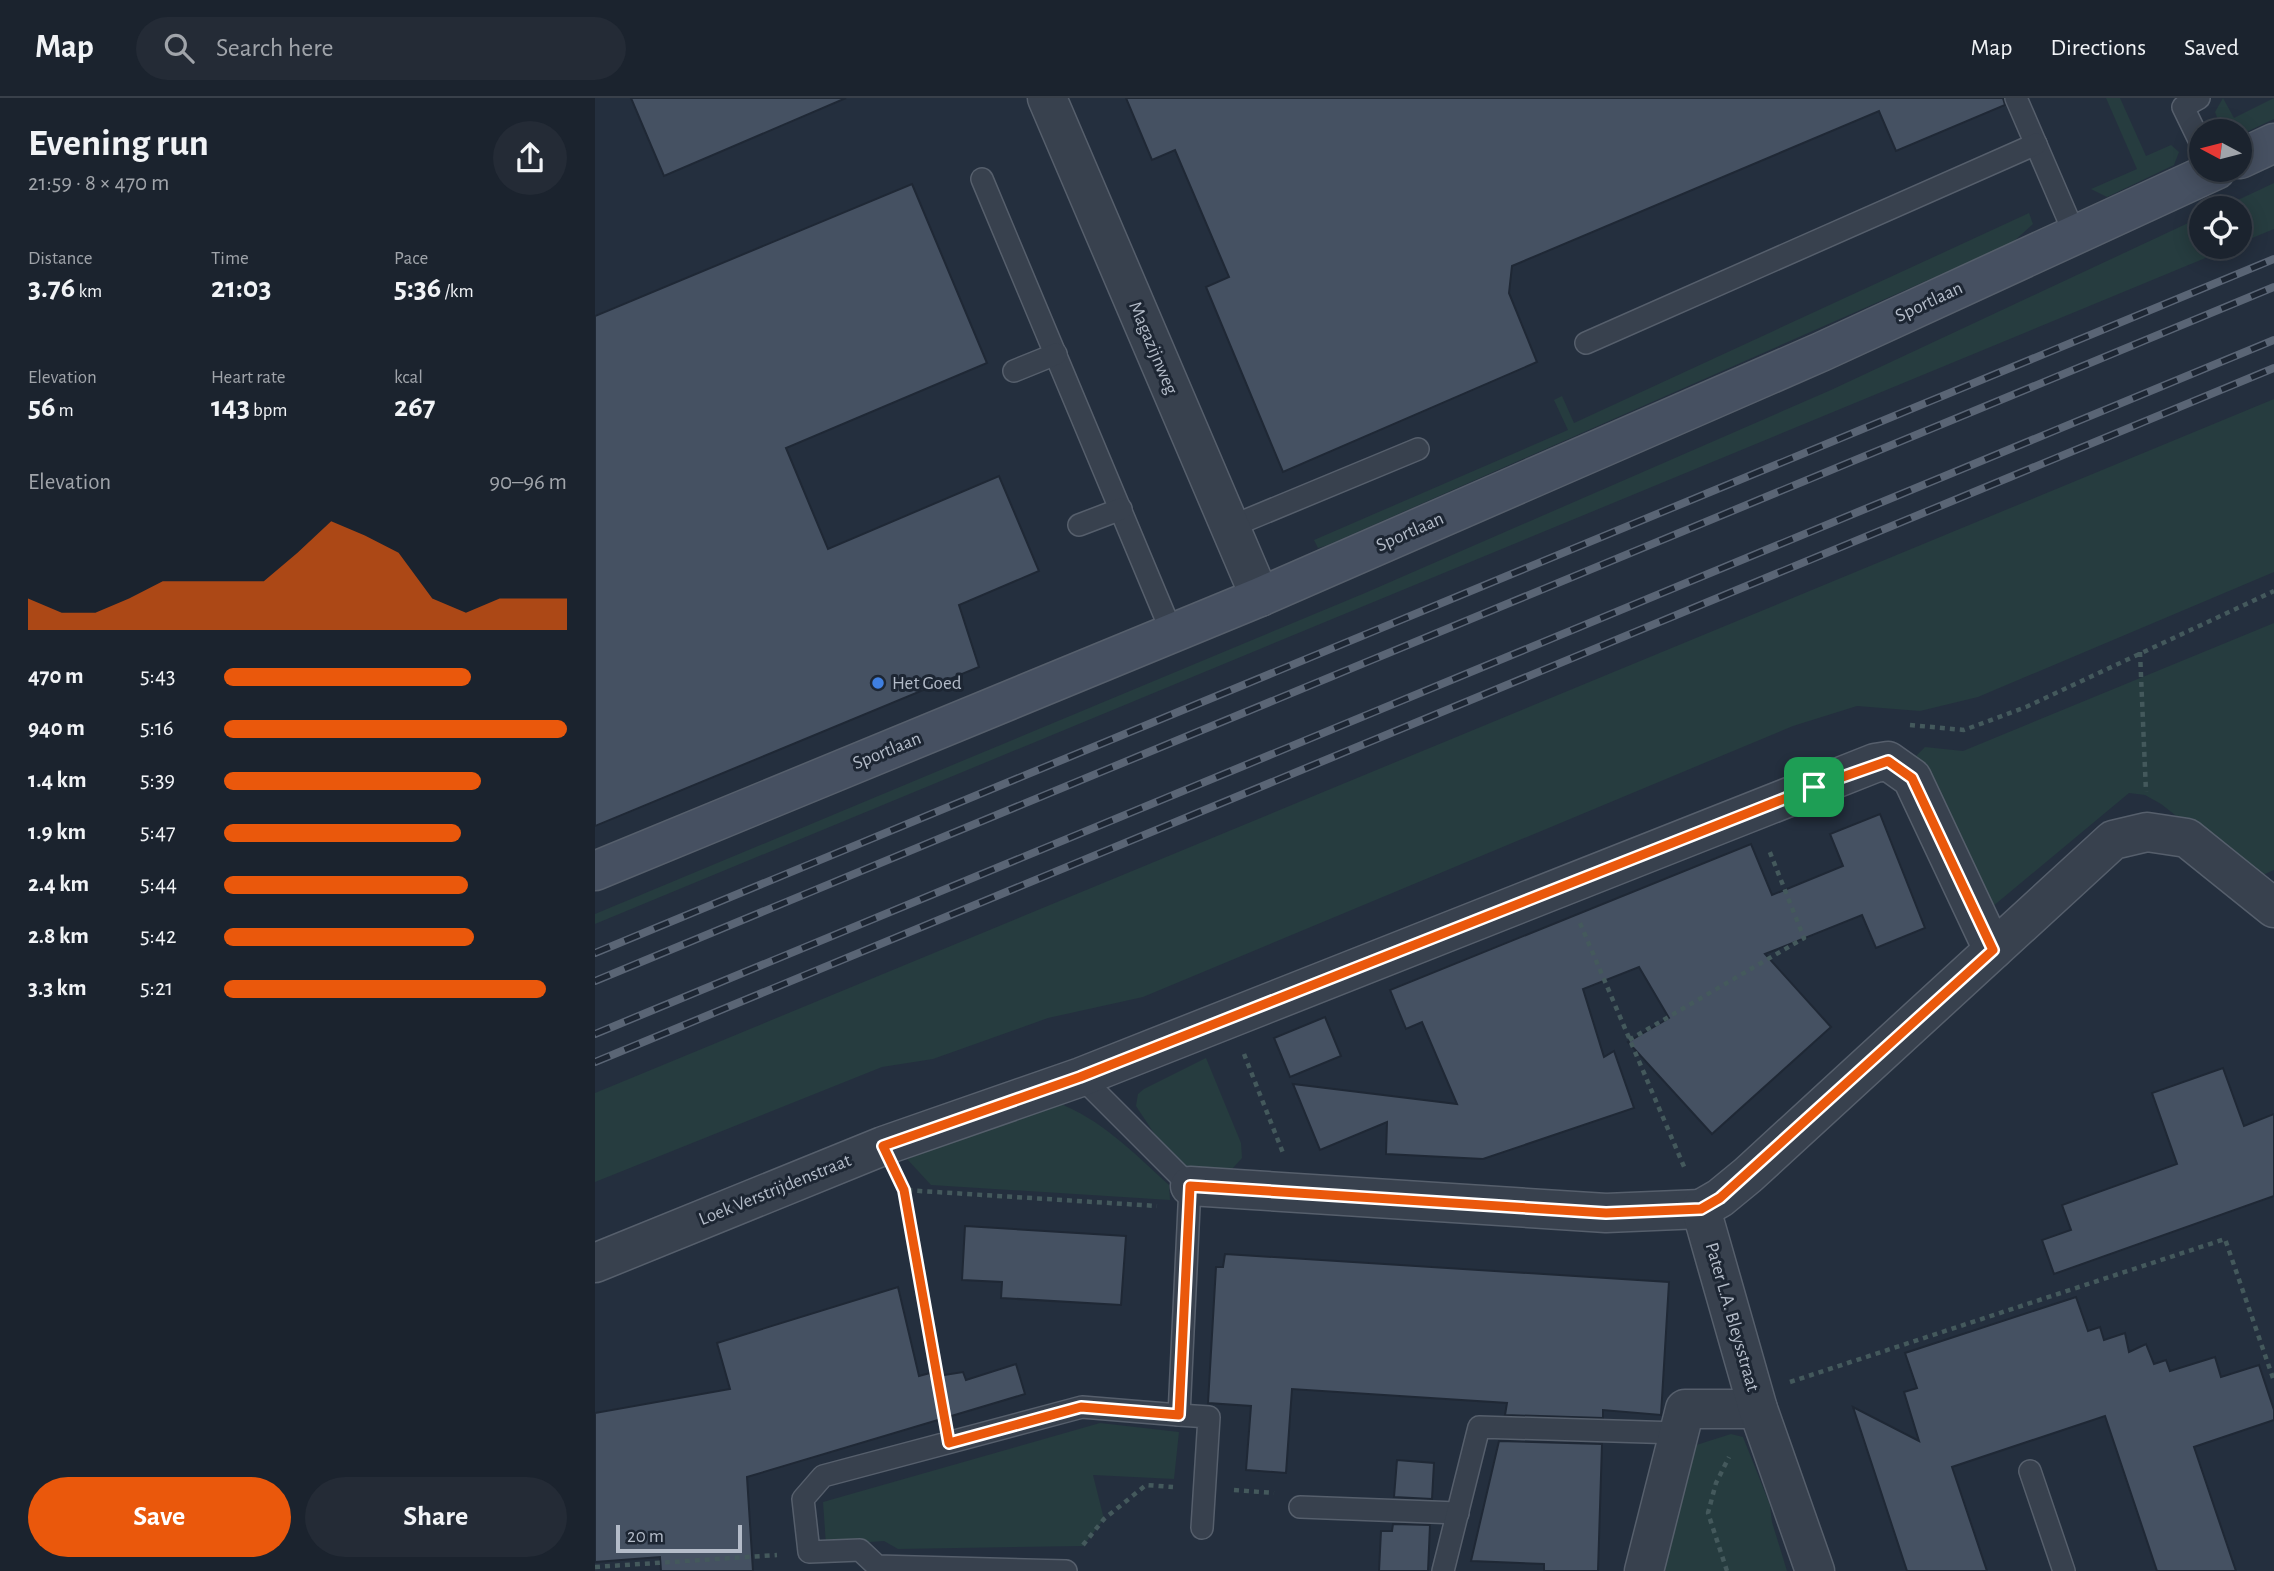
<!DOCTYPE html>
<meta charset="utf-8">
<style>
:root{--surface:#1b232e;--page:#242b36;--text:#f1f3f6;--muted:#a0a4aa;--line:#39404a;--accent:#ea580c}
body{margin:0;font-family:"Alegreya Sans",sans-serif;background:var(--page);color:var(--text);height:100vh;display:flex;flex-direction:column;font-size:26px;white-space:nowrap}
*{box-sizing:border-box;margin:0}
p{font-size:23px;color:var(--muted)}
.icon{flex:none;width:38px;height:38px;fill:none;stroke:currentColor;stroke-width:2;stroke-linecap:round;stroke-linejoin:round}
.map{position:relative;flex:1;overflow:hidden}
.details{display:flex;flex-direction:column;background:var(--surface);width:595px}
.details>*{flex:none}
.needle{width:46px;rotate:277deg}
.fabs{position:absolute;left:1594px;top:21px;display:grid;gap:14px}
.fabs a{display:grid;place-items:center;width:63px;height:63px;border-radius:50%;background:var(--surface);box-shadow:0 4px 18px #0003,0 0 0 2px var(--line);font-size:35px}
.scale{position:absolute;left:21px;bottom:18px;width:126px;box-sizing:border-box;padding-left:7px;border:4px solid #b4bcc9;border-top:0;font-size:19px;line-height:24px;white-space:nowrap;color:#b4bcc9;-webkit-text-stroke:5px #1d2633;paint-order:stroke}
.pin{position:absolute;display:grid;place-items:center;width:60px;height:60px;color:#fff;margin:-30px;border-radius:14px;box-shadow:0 4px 10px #0006}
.round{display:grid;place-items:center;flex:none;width:74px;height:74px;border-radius:37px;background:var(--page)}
.summary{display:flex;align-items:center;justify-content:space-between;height:119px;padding:0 28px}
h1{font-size:38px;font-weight:700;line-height:52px}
.metrics{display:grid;grid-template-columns:repeat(3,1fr);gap:10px;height:119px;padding:7px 28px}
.metrics div{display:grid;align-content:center}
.metrics b{font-size:30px;font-weight:700}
.metrics small{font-size:19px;font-weight:400}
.metrics p{font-size:19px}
.chart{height:196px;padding:14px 28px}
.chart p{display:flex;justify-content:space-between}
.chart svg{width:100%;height:126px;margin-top:7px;fill:var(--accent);opacity:.7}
.button{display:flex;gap:14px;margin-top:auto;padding:14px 28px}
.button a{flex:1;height:80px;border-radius:42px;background:var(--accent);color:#fff;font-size:28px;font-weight:700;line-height:80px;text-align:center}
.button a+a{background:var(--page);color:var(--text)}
ul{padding:0 28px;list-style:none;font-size:23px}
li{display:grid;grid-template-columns:112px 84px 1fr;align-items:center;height:52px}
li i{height:18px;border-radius:9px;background:var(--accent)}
header{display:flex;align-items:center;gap:42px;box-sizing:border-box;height:98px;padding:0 35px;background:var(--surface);border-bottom:2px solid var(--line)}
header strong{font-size:33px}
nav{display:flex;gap:38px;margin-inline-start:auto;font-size:24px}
.search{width:490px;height:63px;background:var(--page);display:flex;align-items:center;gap:18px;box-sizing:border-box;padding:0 24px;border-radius:38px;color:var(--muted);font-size:26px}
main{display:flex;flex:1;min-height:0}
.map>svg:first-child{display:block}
</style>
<header>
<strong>Map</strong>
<div class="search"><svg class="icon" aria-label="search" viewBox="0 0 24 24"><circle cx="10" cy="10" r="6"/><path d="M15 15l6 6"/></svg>Search here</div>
<nav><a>Map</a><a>Directions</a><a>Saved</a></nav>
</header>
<main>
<section class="details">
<div class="summary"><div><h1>Evening run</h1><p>21:59 · 8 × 470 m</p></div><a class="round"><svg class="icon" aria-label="share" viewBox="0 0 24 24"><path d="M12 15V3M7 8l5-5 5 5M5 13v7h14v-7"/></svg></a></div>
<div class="metrics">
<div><p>Distance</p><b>3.76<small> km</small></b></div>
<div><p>Time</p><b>21:03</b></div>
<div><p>Pace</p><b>5:36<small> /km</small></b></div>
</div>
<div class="metrics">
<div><p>Elevation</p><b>56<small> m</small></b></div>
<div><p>Heart rate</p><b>143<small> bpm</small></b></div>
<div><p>kcal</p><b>267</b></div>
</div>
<div class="chart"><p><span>Elevation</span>90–96 m</p>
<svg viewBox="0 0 160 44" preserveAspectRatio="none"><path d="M0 44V33L10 38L20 38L30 33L40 27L50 27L60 27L70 27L80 17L90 6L100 11L110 17L120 33L130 38L140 33L150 33L160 33V44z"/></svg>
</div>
<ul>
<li><b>470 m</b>5:43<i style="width:72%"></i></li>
<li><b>940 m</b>5:16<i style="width:100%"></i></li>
<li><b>1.4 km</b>5:39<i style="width:75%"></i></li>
<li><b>1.9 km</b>5:47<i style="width:69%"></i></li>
<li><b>2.4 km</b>5:44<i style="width:71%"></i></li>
<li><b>2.8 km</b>5:42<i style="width:73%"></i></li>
<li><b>3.3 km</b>5:21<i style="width:94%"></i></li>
</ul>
<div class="button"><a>Save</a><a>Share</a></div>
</section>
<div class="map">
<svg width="1679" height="1473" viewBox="0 0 1679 1473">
<rect width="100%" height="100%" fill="#242f3e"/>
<g fill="#263c3f">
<path d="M1511,0h14l26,58 25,-11 8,7 -5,13 -67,32 -16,-8 46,-20z"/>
<path d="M1628,0l11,20 40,-20v21l-34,16v-4h-18l-7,-19z"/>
<path d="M1679,85v46l-34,14v-35h-19z"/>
<path d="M1434,115l4,11 -21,19 -684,302 -10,3 -4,-8 254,-110 -14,-30 8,-4 12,27z"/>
<path d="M1606,119v30h31l-1637,677v-10l770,-321 466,-203z"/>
<path d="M1679,301v173l-296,125 -58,14 -63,-5 -64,20 -650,271 -95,21 -115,41 -51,8 -287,115v-89z"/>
<path d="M1679,525v247l-18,8 -95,-74 -16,-9 -16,-2 -137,114 -81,-146 14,-14 38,4z"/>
<path d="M611,960l35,85 1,15 -10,11 -49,-3 -6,2 -41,-62 2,-12 6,-5z"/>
<path d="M461,1004c45,17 78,51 113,83l1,15 -239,-15 -24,-26z"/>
<path d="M505,1325l79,9 -5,47 -81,-4 11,44 -21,27 -185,3 -14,-8 -58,4 -3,-43z"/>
<path d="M1136,1336l12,3 27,68 2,17 15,49h-135l38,-124z"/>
</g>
<g fill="#455162" stroke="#1f2835" stroke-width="2">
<path d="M36,0h215l-182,78z"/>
<path d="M531,0h877l2,7 -109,46 -17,-40 -367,155 -3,27 28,69 -254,110 -77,-185 23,-10 -54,-127 -23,10z"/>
<path d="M317,86l75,179 -201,85 42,101 171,-73 40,95 -80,34 20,62 -384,159v-510z"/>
<path d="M1285,716l45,114 -49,20 -14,-33 -97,39 66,73 -119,107 -84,-92 41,-24 -30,-51 -56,22 21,68 10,-6 20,57 -151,51 -97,-5 1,-32 -67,28 -27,-66 164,20 -35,-82 -16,7 -16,-39 361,-146 21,51 71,-29 -13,-32z"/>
<path d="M730,919l16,39 -51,21 -16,-39z"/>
<path d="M1628,970l21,58 30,-12v82l-220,78 -12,-34 29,-10 -9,-25 115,-41 -25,-71z"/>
<path d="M370,1128l161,10 -5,69 -120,-7 1,-16 -40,-2z"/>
<path d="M630,1156l444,28 -8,133 -58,-5v8l-98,-3 2,-12 -215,-14 -6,84 -40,-3 5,-64 -43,-3 8,-136h7z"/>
<path d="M303,1189l21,89 11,-3 1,4 32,-5 3,8 50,-16 9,30 -278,83 6,94h-92l-1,-14 -65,5v-149l135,-24 -13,-46z"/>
<path d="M1481,1199l12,34 12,-4 4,13 21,-7 4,19 17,-8 8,20 12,-4 4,11 45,-14 6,20 38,-12 15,45v10l-80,27 42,124h-79l-52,-155 -153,51 35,104h-80l-54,-164 66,34 -15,-49 13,-4 -12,-35z"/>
<path d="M904,1343l103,3 -4,127h-54v-7l-73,-3z"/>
<path d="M802,1362l37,3 -2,36 -38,-2z"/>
<path d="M798,1426l37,1 -2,46h-49l2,-40h11z"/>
</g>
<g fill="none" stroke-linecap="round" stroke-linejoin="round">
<defs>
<g id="lane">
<path d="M1421,0l59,137"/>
<path d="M1604,0l-16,9 18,37"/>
<path d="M387,81l190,454"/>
<path d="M991,245l450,-199"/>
<path d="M419,273l42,-17"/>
<path d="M484,427l42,-16"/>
<path d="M635,429l188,-78"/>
<path d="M584,1317l30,2 -7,111"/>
<path d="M1435,1373l34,100"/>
<path d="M705,1409l158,6"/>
<path d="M471,1473l-189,-5 -17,-16 -51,2 -6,-53 20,-23 259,-69 97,8 11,-229 -109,-109"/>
<path d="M848,1473l36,-144 200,6"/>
</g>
<g id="street">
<path d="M452,0l213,499"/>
<path d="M595,1088l416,27 95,-4"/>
<path d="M0,1165l288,-117 198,-69 794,-314 13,-2 24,17 81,172"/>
<path d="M1049,1473l41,-162h73"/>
<path d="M1220,1473l-57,-162 -57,-200 19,-11 28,-23 365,-335 34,-8 40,6 87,70"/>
</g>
<g id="secondary">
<path d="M1645,61l34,-16"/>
<path d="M0,773l665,-274 561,-245 395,-182"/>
</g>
</defs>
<use href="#lane" stroke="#565f6c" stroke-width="24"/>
<use href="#street" stroke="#565f6c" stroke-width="41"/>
<use href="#secondary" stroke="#565f6c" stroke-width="41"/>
<g stroke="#44595c" stroke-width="4.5" stroke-dasharray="5 5" stroke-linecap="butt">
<path d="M1545,554l6,140"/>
<path d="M1315,627l54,5 62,-23 248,-116"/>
<path d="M985,825l105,246"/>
<path d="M1034,942l175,-102 -35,-88"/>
<path d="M649,956l39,99"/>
<path d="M306,1086l3,6 253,16"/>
<path d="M309,1092l39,223"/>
<path d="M1195,1284l435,-143 49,142"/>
<path d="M639,1392l40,3"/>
<path d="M488,1447l21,-26 42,-34 27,2"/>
<path d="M0,1469l182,-12"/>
<path d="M1132,1473l-19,-58 8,-30 13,-26"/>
</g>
<use href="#lane" stroke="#38414e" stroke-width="21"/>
<use href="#street" stroke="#38414e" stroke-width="38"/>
<use href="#secondary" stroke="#465061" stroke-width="38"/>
<defs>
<g id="rail">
<path d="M0,855l1679,-694"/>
<path d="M0,883l1679,-694"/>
<path d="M0,936l1679,-694"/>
<path d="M0,964l1679,-694"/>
</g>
</defs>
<use href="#rail" stroke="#5a6575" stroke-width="8"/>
<use href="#rail" stroke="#1d2633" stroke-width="5" stroke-dasharray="16" stroke-linecap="butt"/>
</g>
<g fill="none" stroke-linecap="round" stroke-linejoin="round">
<defs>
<path id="route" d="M1293,663l24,17 81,172 -273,248 -19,11 -95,4 -416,-27 -11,229 -98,-8 -132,36 -45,-253 -21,-44 197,-69 734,-290z"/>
</defs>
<use href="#route" stroke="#fff" stroke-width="14"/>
<use href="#route" stroke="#ea580c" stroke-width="9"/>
</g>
<circle fill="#3f7fe0" stroke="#1d2633" stroke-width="2.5" cx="283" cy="585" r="7"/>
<g text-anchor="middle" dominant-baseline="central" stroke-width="6" stroke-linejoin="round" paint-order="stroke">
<g font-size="19" fill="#b4bcc9" stroke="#1d2633">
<text transform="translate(1334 204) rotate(-25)">Sportlaan</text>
<text transform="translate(558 250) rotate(67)">Magazijnweg</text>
<text transform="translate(815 434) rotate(-24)">Sportlaan</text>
<text transform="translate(292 653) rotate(-22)">Sportlaan</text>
<text transform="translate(180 1092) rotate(-22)">Loek Verstrijdenstraat</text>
<text transform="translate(1137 1219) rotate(74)">Pater L.A. Bleysstraat</text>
</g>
<g font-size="19" fill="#b4bcc9" stroke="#1d2633" text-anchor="start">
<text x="297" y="585">Het Goed</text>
</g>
</g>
</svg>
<div class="fabs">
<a><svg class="needle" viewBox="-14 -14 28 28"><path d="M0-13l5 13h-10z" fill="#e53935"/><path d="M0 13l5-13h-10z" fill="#a0a4aa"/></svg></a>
<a><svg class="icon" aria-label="locate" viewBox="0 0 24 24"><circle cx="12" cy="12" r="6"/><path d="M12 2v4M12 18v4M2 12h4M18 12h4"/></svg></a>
</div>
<div class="scale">20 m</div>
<div class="pin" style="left:1219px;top:689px;background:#1e9e55"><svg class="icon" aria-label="arrive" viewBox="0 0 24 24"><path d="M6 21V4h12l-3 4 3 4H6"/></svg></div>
</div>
</main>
